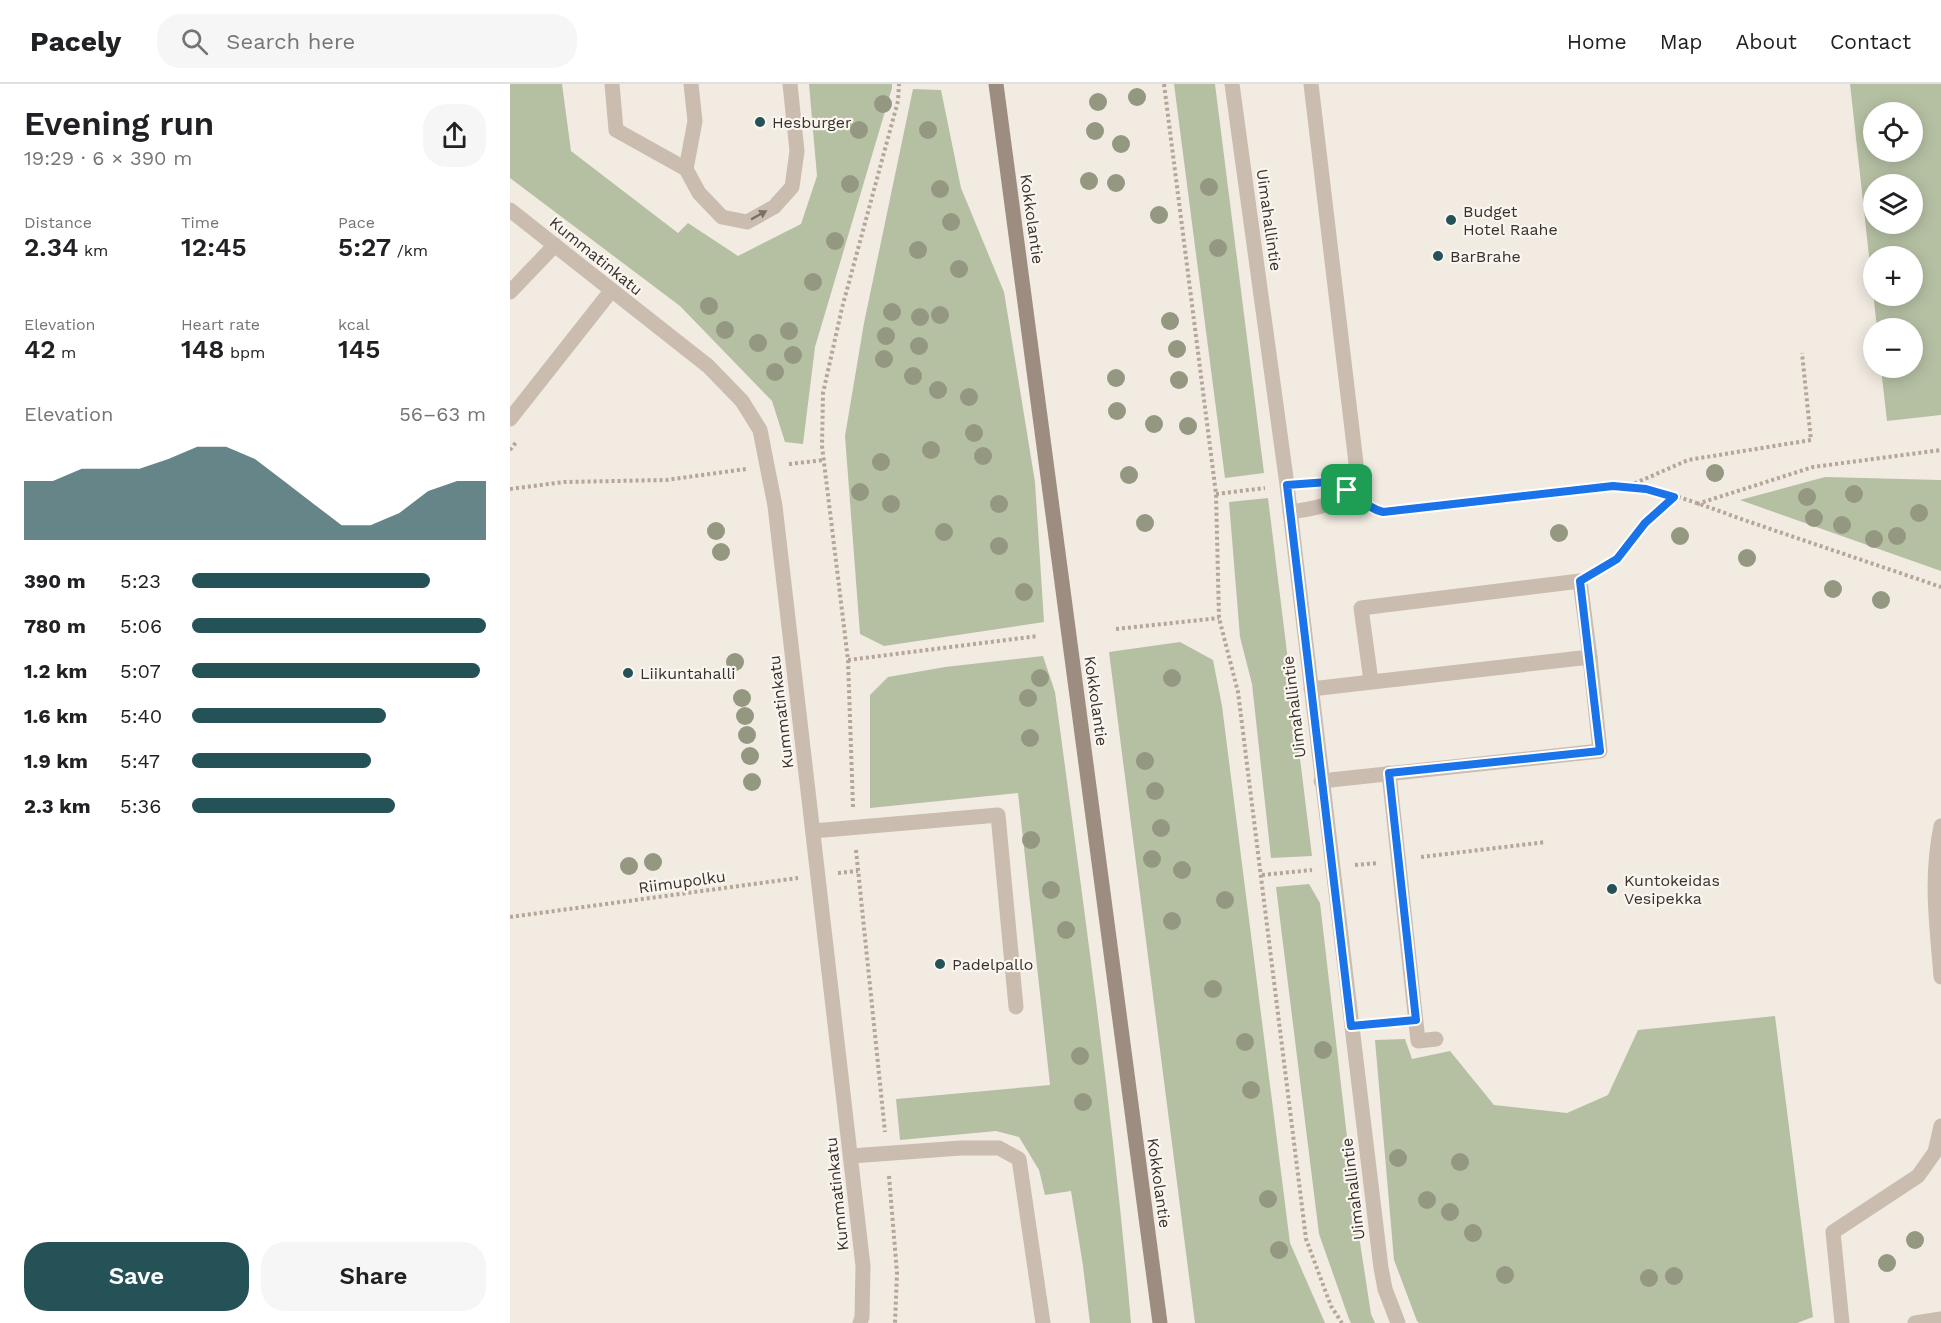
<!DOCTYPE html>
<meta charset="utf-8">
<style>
:root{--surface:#fff;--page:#f6f6f6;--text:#202124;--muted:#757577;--line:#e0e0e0;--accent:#255257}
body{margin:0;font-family:"Work Sans",sans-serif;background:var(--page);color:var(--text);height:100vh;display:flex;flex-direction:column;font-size:22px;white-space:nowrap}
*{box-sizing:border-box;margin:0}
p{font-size:20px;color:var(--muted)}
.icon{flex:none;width:33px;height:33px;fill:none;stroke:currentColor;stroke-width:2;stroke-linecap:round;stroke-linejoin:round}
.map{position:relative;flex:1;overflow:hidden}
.side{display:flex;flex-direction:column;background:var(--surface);width:510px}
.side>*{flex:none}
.tools{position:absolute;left:1353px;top:18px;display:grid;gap:12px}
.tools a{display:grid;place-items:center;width:60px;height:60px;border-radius:50%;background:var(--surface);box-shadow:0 3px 15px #0003;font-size:30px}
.pin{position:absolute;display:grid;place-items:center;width:51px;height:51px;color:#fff;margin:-26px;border-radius:12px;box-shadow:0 3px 9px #0006}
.round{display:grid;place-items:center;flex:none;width:63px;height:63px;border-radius:24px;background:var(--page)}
.summary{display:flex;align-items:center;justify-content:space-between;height:102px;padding:0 24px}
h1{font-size:33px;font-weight:600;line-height:45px}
.figures{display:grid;grid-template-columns:repeat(3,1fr);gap:9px;height:102px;padding:6px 24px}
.figures div{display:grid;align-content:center}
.figures b{font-size:26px;font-weight:600}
.figures small{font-size:16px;font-weight:400}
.figures p{font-size:16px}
.chart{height:168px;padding:12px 24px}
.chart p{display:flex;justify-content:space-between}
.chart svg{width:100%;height:108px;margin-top:6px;fill:var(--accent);opacity:.7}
.button{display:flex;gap:12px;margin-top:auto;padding:12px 24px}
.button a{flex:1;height:69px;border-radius:24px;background:var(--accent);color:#fff;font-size:24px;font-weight:600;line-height:69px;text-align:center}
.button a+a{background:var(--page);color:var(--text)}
ul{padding:0 24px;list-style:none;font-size:20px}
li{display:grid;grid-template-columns:96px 72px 1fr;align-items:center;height:45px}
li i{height:15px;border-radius:8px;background:var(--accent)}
header{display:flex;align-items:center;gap:36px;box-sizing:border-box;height:84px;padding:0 30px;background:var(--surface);border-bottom:2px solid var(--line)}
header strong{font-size:28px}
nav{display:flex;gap:33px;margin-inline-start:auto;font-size:21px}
.search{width:420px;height:54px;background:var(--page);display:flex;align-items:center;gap:15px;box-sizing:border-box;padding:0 21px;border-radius:24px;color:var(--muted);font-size:22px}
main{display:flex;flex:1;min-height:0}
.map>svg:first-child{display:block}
</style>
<header>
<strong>Pacely</strong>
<div class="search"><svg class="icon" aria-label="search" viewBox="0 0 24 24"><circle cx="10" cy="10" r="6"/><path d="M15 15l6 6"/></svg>Search here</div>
<nav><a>Home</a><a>Map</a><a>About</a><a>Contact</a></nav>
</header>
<main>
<section class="side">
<div class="summary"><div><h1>Evening run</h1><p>19:29 · 6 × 390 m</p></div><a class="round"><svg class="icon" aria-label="share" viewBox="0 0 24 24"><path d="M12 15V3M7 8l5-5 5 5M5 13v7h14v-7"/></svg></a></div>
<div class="figures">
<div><p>Distance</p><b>2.34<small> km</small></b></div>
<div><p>Time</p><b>12:45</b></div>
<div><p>Pace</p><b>5:27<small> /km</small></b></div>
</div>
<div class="figures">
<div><p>Elevation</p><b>42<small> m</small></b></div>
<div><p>Heart rate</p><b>148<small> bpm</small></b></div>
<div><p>kcal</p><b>145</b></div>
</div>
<div class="chart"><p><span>Elevation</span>56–63 m</p>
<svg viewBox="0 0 160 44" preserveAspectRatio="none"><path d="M0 44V20L10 20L20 15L30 15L40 15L50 11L60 6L70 6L80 11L90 20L100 29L110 38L120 38L130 33L140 24L150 20L160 20V44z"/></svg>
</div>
<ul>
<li><b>390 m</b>5:23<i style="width:81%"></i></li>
<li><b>780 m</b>5:06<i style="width:100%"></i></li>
<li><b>1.2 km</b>5:07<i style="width:98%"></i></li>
<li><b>1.6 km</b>5:40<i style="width:66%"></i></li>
<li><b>1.9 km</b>5:47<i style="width:61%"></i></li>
<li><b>2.3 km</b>5:36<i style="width:69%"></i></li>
</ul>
<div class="button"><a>Save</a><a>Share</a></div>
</section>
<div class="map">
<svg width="1431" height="1239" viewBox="0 0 1431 1239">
<rect width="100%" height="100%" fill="#f2ebe2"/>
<g fill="#b5c0a3" fill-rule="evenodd">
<path d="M0,0h52l9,67 107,82 10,-10 50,33 63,-32 16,-48 -8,-92h83v4l-77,259 -12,97 -18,-2 -13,-41 -92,-95 -170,-128z"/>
<path d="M664,0h41l49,389 -39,5z"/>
<path d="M1340,0h91v331l-54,6 -6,-53h31v-40h-35zM1364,28h38v40h-38zM1364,100h38v40h-38zM1364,172h38v40h-38z"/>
<path d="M403,5l28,1 20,98 43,104 31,190 9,140 -160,24 -24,-12 -15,-198 19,-113z"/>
<path d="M1315,393l116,3v91l-201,-71z"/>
<path d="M758,414l44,358 -41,2 -19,-174 -12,-47 -11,-135z"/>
<path d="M670,558l33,18 9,46 68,537 35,80h-130l-86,-671z"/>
<path d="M533,572l12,36c28,210 58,420 76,631h-41l-7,-57 -12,-75 -26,4 -6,-25 -20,-33 -23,-6 -96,9 -4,-41 154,-14 -32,-292 -148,15v-113l18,-18 57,-10z"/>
<path d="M799,800l11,19 37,320 14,91 4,9h-24l-2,-4 -30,-85 -43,-347z"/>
<path d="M1265,932l38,301 -16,6h-378l-2,-2 -23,-61 -19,-220 30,-1 7,20 38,-8 44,54 73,8 41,-18 30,-65z"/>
</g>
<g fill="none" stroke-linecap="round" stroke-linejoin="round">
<g stroke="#b5a699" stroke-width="4" stroke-dasharray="3 3" stroke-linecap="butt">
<path d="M654,0l52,410 3,124 19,74 68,547 25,67 11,17"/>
<path d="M0,366l7,-9"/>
<path d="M279,380l35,-4"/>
<path d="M1119,402l59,-26 123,-20 -9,-87"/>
<path d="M0,405l54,-7 102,-2 80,-11"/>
<path d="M706,410l49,-6"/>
<path d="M855,419l9,7 9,2 230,-26c47,0 93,21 137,36 64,22 127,43 191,65"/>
<path d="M1187,420l116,-37 128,-17"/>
<path d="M1089,486l18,-11 28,-36 29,-26"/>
<path d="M606,545l103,-11"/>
<path d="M338,576l190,-24"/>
<path d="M343,723l-5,-147 -26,-214 1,-53 19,-85 56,-207 1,-17"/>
<path d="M346,766l29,282"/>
<path d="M911,773l125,-15"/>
<path d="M845,781l23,-2"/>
<path d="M328,789l20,-2"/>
<path d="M752,791l50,-5"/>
<path d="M0,833l288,-39"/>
<path d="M863,940l22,-2"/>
<path d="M379,1092l8,97 -2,50"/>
</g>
<g stroke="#cabcaf" stroke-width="15">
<path d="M102,0l4,46 70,39 9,-48 -4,-37"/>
<path d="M176,85l13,24 23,24 25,5 27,-15 18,-20 5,-36 -7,-67"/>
<path d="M0,208l45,-47"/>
<path d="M0,335l101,-128"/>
<path d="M780,428c33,-5 62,-8 66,-49l-45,-379"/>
<path d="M861,597l-10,-73 219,-27 10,76"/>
<path d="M801,605l279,-32 10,94 -279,30"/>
<path d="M879,689l29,268 18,-2"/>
<path d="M1431,742c-11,54 -4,98 0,151"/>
<path d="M303,747l185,-16 18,192"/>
<path d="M341,1072l110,-8h38l20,11 24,164"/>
<path d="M1332,1239l-9,-91 85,-56 17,-24 6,-26"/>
</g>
<g stroke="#cabcaf" stroke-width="15">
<path d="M722,0l55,401 94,783 4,21 13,34"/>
<path d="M0,126l198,156 34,35 18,29 15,76 88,760 -1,51 -2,6"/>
<path d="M1405,1239l26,-4"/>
</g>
<path stroke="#9d8c80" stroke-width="15" d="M486,0l164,1239"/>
</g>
<g fill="#949881">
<circle cx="627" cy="13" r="9"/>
<circle cx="588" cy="18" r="9"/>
<circle cx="373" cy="20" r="9"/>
<circle cx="349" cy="46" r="9"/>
<circle cx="418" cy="46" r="9"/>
<circle cx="585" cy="47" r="9"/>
<circle cx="611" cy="60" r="9"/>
<circle cx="579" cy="97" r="9"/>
<circle cx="606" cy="99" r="9"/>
<circle cx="340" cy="100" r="9"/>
<circle cx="699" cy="103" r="9"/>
<circle cx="430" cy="105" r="9"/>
<circle cx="649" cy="131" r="9"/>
<circle cx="441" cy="138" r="9"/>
<circle cx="325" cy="157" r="9"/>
<circle cx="708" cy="164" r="9"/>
<circle cx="408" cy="166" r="9"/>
<circle cx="449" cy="185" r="9"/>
<circle cx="303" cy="198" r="9"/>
<circle cx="199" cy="222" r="9"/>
<circle cx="382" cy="228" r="9"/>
<circle cx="430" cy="231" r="9"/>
<circle cx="410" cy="233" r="9"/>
<circle cx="660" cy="237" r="9"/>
<circle cx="215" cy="246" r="9"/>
<circle cx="279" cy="247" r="9"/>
<circle cx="376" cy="252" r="9"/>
<circle cx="248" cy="259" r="9"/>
<circle cx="409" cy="262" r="9"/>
<circle cx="667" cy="265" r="9"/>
<circle cx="283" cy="271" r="9"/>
<circle cx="374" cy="275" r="9"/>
<circle cx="265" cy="288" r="9"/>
<circle cx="403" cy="292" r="9"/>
<circle cx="606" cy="294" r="9"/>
<circle cx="669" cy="296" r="9"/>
<circle cx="428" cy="306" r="9"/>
<circle cx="459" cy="313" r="9"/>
<circle cx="607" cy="327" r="9"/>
<circle cx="644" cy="340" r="9"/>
<circle cx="678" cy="342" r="9"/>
<circle cx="464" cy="349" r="9"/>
<circle cx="421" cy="366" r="9"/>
<circle cx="473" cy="372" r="9"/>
<circle cx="371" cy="378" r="9"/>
<circle cx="1205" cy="389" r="9"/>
<circle cx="619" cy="391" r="9"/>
<circle cx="350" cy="408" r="9"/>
<circle cx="1344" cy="410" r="9"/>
<circle cx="1297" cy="413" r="9"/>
<circle cx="381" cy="420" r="9"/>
<circle cx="489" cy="420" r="9"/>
<circle cx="1409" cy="429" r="9"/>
<circle cx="1304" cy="434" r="9"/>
<circle cx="635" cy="439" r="9"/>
<circle cx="1332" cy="441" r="9"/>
<circle cx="206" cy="447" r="9"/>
<circle cx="434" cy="448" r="9"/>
<circle cx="1049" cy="449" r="9"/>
<circle cx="1170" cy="452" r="9"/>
<circle cx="1387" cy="452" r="9"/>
<circle cx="1364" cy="455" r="9"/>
<circle cx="489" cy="462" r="9"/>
<circle cx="211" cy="468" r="9"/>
<circle cx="1237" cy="474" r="9"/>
<circle cx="1323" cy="505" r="9"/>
<circle cx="514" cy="508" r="9"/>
<circle cx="1371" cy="516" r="9"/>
<circle cx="225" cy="578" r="9"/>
<circle cx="530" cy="594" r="9"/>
<circle cx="662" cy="594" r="9"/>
<circle cx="232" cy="614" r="9"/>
<circle cx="518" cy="614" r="9"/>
<circle cx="235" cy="632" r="9"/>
<circle cx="237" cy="651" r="9"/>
<circle cx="520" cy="654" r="9"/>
<circle cx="240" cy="672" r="9"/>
<circle cx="635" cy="677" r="9"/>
<circle cx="242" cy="698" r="9"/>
<circle cx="645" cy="707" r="9"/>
<circle cx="651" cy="744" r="9"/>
<circle cx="521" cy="756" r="9"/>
<circle cx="642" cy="775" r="9"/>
<circle cx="143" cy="778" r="9"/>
<circle cx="119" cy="782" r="9"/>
<circle cx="672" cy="786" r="9"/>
<circle cx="541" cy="806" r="9"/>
<circle cx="715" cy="816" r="9"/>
<circle cx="662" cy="837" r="9"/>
<circle cx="556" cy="846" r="9"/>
<circle cx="703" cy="905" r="9"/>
<circle cx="735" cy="958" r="9"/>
<circle cx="813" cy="966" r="9"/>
<circle cx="570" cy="972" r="9"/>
<circle cx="741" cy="1006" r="9"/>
<circle cx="573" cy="1018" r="9"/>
<circle cx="888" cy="1074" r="9"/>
<circle cx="950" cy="1078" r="9"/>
<circle cx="758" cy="1115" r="9"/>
<circle cx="917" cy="1116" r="9"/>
<circle cx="940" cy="1128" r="9"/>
<circle cx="963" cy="1149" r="9"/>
<circle cx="1405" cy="1156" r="9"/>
<circle cx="769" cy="1166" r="9"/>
<circle cx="1377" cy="1179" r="9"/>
<circle cx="995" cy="1191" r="9"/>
<circle cx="1164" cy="1192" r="9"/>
<circle cx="1139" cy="1194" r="9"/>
</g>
<defs><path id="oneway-solid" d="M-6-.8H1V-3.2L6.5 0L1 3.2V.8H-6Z" transform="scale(1.5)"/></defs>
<use fill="#7a7067" href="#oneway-solid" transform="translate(249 131) rotate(-29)"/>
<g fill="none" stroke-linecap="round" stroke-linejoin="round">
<defs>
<path id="route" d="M818,398c21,4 34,25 55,30l230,-26 33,3 28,8 -29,26 -28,36 -37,22 20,170 -211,22 27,247 -65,6 -64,-541z"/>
</defs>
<use href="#route" stroke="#fff" stroke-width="12"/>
<use href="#route" stroke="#1a73e8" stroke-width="8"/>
</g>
<g fill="#255257" stroke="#faf5ef" stroke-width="2">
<circle cx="250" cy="38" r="6"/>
<circle cx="941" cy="136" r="6"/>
<circle cx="928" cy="172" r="6"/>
<circle cx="118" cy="589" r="6"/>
<circle cx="1102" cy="805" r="6"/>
<circle cx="430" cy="880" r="6"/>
</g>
<g text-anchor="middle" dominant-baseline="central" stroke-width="4.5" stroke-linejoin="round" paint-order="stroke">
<g font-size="16" fill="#39312c" stroke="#faf5ef" text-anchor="start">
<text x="262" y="38">Hesburger</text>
<text x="953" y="127">Budget<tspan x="953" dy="18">Hotel Raahe</tspan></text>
<text x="940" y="172">BarBrahe</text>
<text x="130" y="589">Liikuntahalli</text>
<text x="1114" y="796">Kuntokeidas<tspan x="1114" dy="18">Vesipekka</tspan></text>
<text x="442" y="880">Padelpallo</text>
</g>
<g font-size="16" fill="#39312c" stroke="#faf5ef">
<text transform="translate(522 135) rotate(82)">Kokkolantie</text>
<text transform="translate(759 136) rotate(82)">Uimahallintie</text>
<text transform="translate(86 172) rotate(39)">Kummatinkatu</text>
<text transform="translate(586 617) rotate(82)">Kokkolantie</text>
<text transform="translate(784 623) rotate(-97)">Uimahallintie</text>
<text transform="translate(271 628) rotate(-97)">Kummatinkatu</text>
<text transform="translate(172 798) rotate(-8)">Riimupolku</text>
<text transform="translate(649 1099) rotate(82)">Kokkolantie</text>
<text transform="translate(843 1105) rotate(-97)">Uimahallintie</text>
<text transform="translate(327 1110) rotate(-96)">Kummatinkatu</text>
</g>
</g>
</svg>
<div class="tools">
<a><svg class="icon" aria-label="locate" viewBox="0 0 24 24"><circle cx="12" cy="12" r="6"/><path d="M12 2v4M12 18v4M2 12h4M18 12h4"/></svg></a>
<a><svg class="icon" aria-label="layers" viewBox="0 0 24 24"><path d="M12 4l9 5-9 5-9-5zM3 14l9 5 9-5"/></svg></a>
<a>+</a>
<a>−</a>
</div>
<div class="pin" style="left:837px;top:406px;background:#1e9e55"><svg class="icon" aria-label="arrive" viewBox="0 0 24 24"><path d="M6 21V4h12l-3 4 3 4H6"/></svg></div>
</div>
</main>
